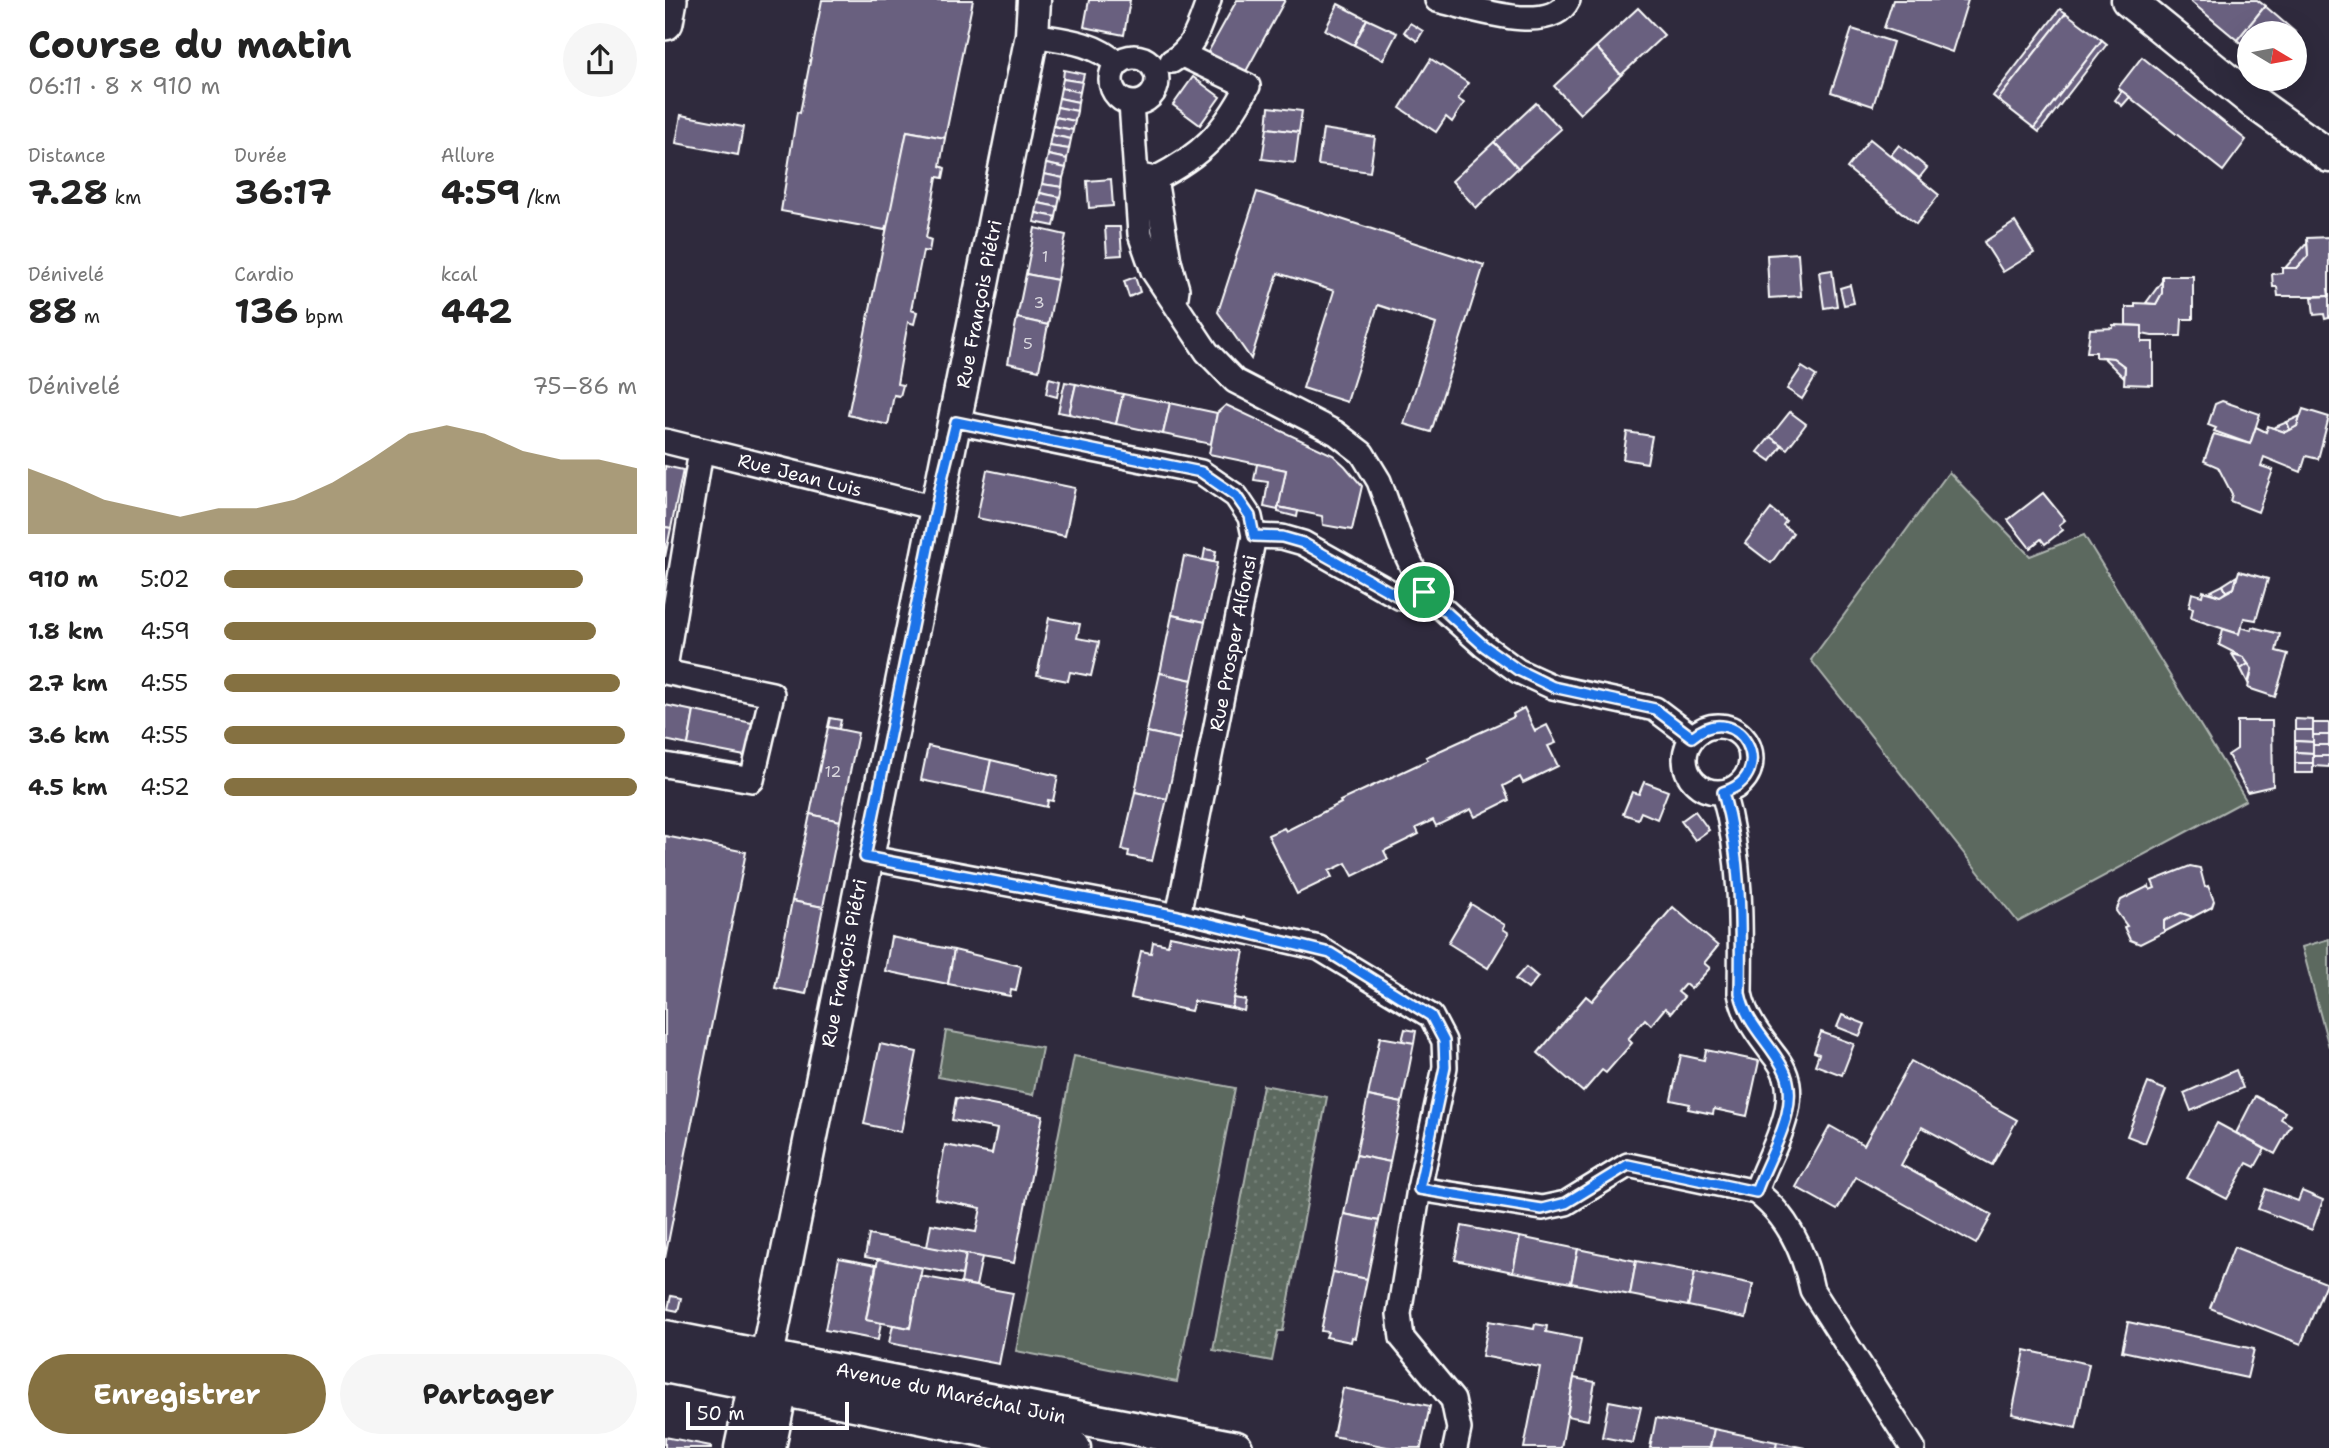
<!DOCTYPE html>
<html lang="fr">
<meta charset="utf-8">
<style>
:root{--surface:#fff;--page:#f6f6f6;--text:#222;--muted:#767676;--accent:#857141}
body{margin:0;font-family:"Shantell Sans",sans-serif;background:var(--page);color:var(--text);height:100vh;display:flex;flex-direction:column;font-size:26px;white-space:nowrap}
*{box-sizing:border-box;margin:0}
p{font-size:23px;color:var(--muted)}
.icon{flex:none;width:38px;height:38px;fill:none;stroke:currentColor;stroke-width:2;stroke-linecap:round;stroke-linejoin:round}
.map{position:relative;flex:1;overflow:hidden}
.side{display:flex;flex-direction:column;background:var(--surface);width:665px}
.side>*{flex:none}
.needle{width:46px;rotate:100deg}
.controls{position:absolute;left:1572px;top:21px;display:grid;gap:14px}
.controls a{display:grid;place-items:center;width:70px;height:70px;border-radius:50%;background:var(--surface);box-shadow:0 7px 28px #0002;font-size:35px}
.scale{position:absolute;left:21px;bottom:18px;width:163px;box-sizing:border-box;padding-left:7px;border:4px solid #fff;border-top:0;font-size:19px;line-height:24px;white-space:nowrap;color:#fff;-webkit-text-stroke:5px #2f2a3d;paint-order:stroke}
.pin{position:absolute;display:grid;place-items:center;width:60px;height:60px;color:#fff;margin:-30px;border:4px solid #fff;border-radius:50%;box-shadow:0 2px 7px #0007}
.round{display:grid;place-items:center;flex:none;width:74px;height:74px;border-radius:37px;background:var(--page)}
.head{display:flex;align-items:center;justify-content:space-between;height:119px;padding:0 28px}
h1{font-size:38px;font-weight:700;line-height:52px}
.stats{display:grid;grid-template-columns:repeat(3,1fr);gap:10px;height:119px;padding:7px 28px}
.stats div{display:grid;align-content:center}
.stats b{font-size:35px;font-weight:700}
.stats small{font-size:19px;font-weight:400}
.stats p{font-size:19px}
.chart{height:196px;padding:14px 28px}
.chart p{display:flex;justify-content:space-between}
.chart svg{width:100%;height:126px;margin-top:7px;fill:var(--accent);opacity:.7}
.button{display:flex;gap:14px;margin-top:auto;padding:14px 28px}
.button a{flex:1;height:80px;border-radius:42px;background:var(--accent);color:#fff;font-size:28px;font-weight:700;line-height:80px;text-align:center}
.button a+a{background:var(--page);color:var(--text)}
ul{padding:0 28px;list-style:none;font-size:23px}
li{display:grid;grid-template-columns:112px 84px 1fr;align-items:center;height:52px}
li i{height:18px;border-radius:9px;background:var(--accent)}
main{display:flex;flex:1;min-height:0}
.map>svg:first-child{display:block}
</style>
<main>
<section class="side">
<div class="head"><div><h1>Course du matin</h1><p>06:11 · 8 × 910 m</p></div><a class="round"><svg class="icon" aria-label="share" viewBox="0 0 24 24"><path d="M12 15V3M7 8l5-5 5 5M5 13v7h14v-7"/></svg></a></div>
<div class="stats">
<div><p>Distance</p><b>7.28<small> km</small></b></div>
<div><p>Durée</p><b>36:17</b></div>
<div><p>Allure</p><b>4:59<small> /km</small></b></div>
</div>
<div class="stats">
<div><p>Dénivelé</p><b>88<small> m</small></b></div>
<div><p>Cardio</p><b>136<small> bpm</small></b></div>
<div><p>kcal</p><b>442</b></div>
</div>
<div class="chart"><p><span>Dénivelé</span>75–86 m</p>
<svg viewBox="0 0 160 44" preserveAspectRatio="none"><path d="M0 44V21L10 26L20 32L30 35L40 38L50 35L60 35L70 32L80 26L90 18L100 9L110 6L120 9L130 15L140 18L150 18L160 21V44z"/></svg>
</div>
<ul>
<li><b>910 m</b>5:02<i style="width:87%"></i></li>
<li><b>1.8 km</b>4:59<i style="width:90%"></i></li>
<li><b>2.7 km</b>4:55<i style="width:96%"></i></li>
<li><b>3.6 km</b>4:55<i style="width:97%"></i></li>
<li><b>4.5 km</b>4:52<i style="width:100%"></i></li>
</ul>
<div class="button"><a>Enregistrer</a><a>Partager</a></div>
</section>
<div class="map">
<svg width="1664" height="1448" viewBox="0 0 1664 1448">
<defs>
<pattern id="park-dots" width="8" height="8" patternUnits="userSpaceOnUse" patternTransform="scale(1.75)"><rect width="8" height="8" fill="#5b695f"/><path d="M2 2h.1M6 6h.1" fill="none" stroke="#748077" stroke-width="1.8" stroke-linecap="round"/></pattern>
</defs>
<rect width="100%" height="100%" fill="#2f2a3d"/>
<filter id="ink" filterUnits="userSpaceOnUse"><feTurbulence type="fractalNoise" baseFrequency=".0143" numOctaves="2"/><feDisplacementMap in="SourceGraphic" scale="14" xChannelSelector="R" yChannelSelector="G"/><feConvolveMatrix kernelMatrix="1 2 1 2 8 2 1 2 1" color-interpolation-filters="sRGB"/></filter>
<g filter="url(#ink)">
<g fill="#5b695f" stroke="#adb4af" stroke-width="2">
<path d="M1284,472l81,84 54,-21 162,265 -228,122 -207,-262z"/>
<path d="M1664,939v108l-27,-100z"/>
<path d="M281,1031l96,17 -9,47 -95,-18z"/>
<path d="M409,1056l161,32 -58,294 -161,-31z"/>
</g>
<path fill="url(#park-dots)" stroke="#adb4af" stroke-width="2" d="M598,1085l64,12 -44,234h-5l-6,30 -59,-11z"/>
<g fill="#69617f" stroke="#fff" stroke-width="2">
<path d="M157,0h151l-28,138 -38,-7 -18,96 -3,-1 -1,4 -104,-19 16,-99 3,1z"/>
<path d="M424,0h41l-6,35 -40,-8z"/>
<path d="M572,0h48l-41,75 -37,-21z"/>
<path d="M1228,0h75l-16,52 -68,-24z"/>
<path d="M1524,0h68l8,6 -28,34z"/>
<path d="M673,4l29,15 -13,26 -29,-15z"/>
<path d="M1600,6l29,25 -45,2v16l-12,-9z"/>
<path d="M973,8l26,27 -43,40 -25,-28z"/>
<path d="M1395,9l6,4 -68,87 -5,-4z"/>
<path d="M1401,13l36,27 -68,88 -36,-28z"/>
<path d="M702,19l30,14 -14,27 -29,-15z"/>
<path d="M745,23l13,8 -6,10 -13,-9z"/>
<path d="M1187,29l41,13 -20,64 -42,-14z"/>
<path d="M1437,40l5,4 -68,88 -5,-4z"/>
<path d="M931,47l25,28 -41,39 -26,-28z"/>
<path d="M1477,57l104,83 -23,31 -105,-83z"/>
<path d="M766,59l37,24 -10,16 6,4 -12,19 -6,-5 -10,15 -36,-24z"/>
<path d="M399,70l20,4 -2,8 -19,-3z"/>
<path d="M528,77l27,20 -20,28 -27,-20z"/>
<path d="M398,79l19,3 -2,10 -19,-4z"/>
<path d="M396,88l19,4 -2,10 -19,-4z"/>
<path d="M1457,91l8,6 -8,9 -7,-6z"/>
<path d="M394,98l19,4 -1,9 -20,-4z"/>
<path d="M871,103l25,26 -43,39 -24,-26z"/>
<path d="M392,107l20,4 -2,10 -20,-4z"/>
<path d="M604,107l33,4 -3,21 -32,-4z"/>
<path d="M16,115l62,12 -5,28 -62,-12z"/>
<path d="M390,117l20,4 -2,9 -20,-4z"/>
<path d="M388,126l20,4 -2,9 -20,-4z"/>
<path d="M602,128l32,4 -4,31 -33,-4z"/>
<path d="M658,129l52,8 -5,35 -52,-7z"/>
<path d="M242,131l38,7 -5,28 5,2 -2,10 -6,-1 -11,61 5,2 -2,12 -6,-1 -12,59 6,2 -3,12 -6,-2 -11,62 6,1 -3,11 -6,-1 -6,30 -40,-10z"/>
<path d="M386,135l20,4 -2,10 -20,-3z"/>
<path d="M1205,139l69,56 -23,29 -69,-56z"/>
<path d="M829,142l24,26 -42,40 -24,-27z"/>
<path d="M1234,145l28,23 -8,10 -28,-23z"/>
<path d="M384,146l20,3 -2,10 -19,-4z"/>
<path d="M383,155l19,4 -1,9 -20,-4z"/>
<path d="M381,164l20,4 -3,10 -19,-4z"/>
<path d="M379,174l19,4 -1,9 -20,-3z"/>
<path d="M446,179l2,27 -24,2 -2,-27z"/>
<path d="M377,184l20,3 -2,10 -20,-4z"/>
<path d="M592,192l227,73 -53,167 -27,-8 32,-100 -58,-19 -31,97 -44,-14 31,-97 -56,-18 -27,86 -33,-47z"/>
<path d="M375,193l20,4 -2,10 -20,-4z"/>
<path d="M373,203l20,4 -2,10 -20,-4z"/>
<path d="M371,213l20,4 -2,9 -20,-4z"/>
<path d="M1350,222l19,31 -31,19 -19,-30z"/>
<path d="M440,227h15l2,28 -15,1z"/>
<path d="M370,228l31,7 -9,45 -31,-6z"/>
<path d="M1664,237v59h-51l-1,-9h-4l-1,-13 10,-1v-5h15l11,-12 -1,-18z"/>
<path d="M1642,243l1,13 -11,12h-12z"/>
<path d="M1133,253l3,43 -32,2 -2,-43z"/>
<path d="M1167,270l5,36 -13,2 -5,-36z"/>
<path d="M361,274l31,6 -9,45 -31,-7z"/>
<path d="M1497,276h31v43h-11l-1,17h-29l-10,-2v-8l-16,-1v-18h9v-4l21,1 6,-11z"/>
<path d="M470,277l5,15 -11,5 -5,-16z"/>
<path d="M1497,281v12l-6,11 -10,-1z"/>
<path d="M1185,285l4,18 -10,2 -4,-17z"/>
<path d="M1663,289h1v29l-4,1 -1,-5 -10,1 -2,-18 17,-1z"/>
<path d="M352,318l31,7 -9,45 -31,-7z"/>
<path d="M1448,325l29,1v16h11v43l-29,-1 1,-17 -12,-9 -17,-1v-5h-9l3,-23 23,-1z"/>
<path d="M1438,357l10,1 12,9 -1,11z"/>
<path d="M1137,367l14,9 -14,23 -15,-10z"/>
<path d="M384,378l11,3 -3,16 -11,-3z"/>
<path d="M400,382l11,2 -7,30 -11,-2z"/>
<path d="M411,384l47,10 -7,30 -47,-10z"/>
<path d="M458,394l47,9 -7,31 -47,-10z"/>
<path d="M1557,401l38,13 -10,30 -36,-13 2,-3 -8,-3 7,-21z"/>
<path d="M505,403l47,10 -6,31 -48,-10z"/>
<path d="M561,405l107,50 12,11 17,20 -10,44 -29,-5 -1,-9 -44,-9 8,-37 -77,-16 8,-41z"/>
<path d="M1638,409l26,8 -11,42 -12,-3 -5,16 -37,-15 -3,9 12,4 -15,42 -28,-11 2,-7 -14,-27 -14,-6 10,-27 36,10 6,-17 10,5 2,-6 17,6 12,-6z"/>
<path d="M1125,412l16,12 -19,25 -17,-12z"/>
<path d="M1635,416l-3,10 -7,4 -3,-8z"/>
<path d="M1622,422l3,8 -5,2 -12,-4z"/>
<path d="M962,432l25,4 -5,27 -24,-4z"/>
<path d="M1105,437l12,8 -11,16 -13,-9z"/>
<path d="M592,464l29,6 -8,40 -14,-3 4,-25 -14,-2z"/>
<path d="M0,466l18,4 -12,58 -6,-1z"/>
<path d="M322,470l88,18 -10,48 -88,-18z"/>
<path d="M1378,493l22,27 -6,5 4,5 -18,14 -4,-5 -11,9 -22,-28z"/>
<path d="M613,507l20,4 -1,6 -19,-5z"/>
<path d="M1106,509l15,12 -3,4 10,8 -22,30 -26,-20z"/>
<path d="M0,527l6,1 -6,29z"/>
<path d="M540,549l11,2 -2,11 -11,-2z"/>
<path d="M519,556l33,7 -12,59 -33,-7z"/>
<path d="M1574,571l29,8 -12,41 -12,-2 -5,16 -48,-16 2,-10 -4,-1 3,-14 10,3 1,-5 17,5 14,-8z"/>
<path d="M1572,576l-3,12 -8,4 -3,-7z"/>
<path d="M1558,585l3,7 -6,4 -11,-4z"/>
<path d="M507,615l33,7 -13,58 -32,-7z"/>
<path d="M384,618l31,6 -3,14 22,4 -8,34 -21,-4 -2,9 -31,-6z"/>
<path d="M1576,627l10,3 1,-3 28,7 -4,17 12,3 -13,43 -27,-9 4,-19 -9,-12 -24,-12 4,-16 16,5z"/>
<path d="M1567,654l11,3 5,7 -7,5z"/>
<path d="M1583,664l4,5 -4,14 -7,-14z"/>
<path d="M495,673l32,7 -12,59 -33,-7z"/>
<path d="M0,705l29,6 -6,34 -23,-5z"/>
<path d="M859,708l11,23 12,-6 9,18 -8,3 10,20 -35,17 -3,-6 -17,9 6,14 -34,17 -4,-8 -35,17 -3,-6 -17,8 3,6 -35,17 4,8 -35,17 -7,-13 -17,8 3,6 -35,17 -29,-59 16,-7 2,3 55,-28 -1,-2 88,-41 -2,-3 88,-40 -1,-3z"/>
<path d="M29,711l63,13 -7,33 -62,-12z"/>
<path d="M165,718l11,2 -2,9 -11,-2z"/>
<path d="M1630,719l18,1v10h-18z"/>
<path d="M1572,721h35l1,65 -26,6 -19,-37 9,-6z"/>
<rect x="1648" y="723" width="16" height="12"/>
<path d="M163,727l30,6 -18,88 -30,-7z"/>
<path d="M1630,730h18v12l-18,-1z"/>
<path d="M482,732l33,7 -13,60 -32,-7z"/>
<rect x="1648" y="735" width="16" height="10"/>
<path d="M1630,741l18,1v11l-18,-1z"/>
<rect x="1648" y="745" width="16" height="11"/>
<path d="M263,746l63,14 -7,33 -63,-13z"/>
<path d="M1630,752l18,1v10h-18z"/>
<path d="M1648,756h16v11l-16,-1z"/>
<path d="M326,760l67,16 -5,25 -5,-1 -1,7 -63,-14z"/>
<rect x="1630" y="763" width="18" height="10"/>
<path d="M979,782l24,9 -11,28 -16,-7 -3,7 -15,-5 9,-22 7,2z"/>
<path d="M470,792l32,7 -15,62 -24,-5 1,-5 -7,-1z"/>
<path d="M1030,811l14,19 -14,10 -14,-19z"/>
<path d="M145,814l30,7 -17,86 -31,-6z"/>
<path d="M0,836l81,16 -81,406z"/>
<path d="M1525,866l10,2 5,19 3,-1 6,15 -2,6 -19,10 -12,-4 -17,8v11l-24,12 -10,-4 -6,-13 3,-1 -11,-15 5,-11 28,-14 1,4 5,-2 -3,-7z"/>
<path d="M127,901l31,6 -17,87 -31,-6z"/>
<path d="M806,904l34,21 -2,4 6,4 -21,35 -40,-25z"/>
<path d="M1008,907l45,39 -14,17 6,5 -19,21 -6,-5 -7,8 6,5 -13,16 -6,-5 -14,17 -6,-6 -17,20 4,4 -26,30 -4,-3 -19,22 -45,-39 48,-57 6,5z"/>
<path d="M1516,913l12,4 -29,15v-11z"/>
<path d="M505,936l74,15 -12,57 -38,-7 -3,10 -60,-13 10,-47 10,2 2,-11 15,3z"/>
<path d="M226,937l63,13 -6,34 -63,-13z"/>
<path d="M289,950l67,16 -5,25 -5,-1 -1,6 -62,-12z"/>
<path d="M861,967l12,10 -10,12 -13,-10z"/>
<path d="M569,998l12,2 -2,11 -12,-3z"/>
<path d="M1177,1015l23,9 -5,12 -23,-9z"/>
<path d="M740,1029l11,2 -2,12 -12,-2z"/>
<path d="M1156,1032l33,12 -12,31 -27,-10 4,-11 -5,-2z"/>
<path d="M715,1037l34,6 -12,60 -34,-7z"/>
<path d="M215,1044l37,8 -16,80 -37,-8z"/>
<path d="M1041,1050l53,11 -12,55 -33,-7 -1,5 -25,-5 2,-5 -19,-4 10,-45 23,5z"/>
<path d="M1246,1061l106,59 -25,45 -70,-38 -21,38 91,50 -16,29 -120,-67 -19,33 -41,-23 34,-61 34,19z"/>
<path d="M1571,1070l7,18 -52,23 -7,-18z"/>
<path d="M1483,1083l18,7 -21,53 -18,-7z"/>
<path d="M703,1096l34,7 -12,59 -34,-7z"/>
<path d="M1590,1096l30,16 -4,7 10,6 -16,29 -39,-21z"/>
<path d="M291,1098l87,17 -29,148 -87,-16 4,-23 45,8 5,-24 -46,-9 10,-54 47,9 5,-25 -45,-9z"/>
<path d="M1552,1123l48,26 -10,18 -8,-4 -20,36 -40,-21z"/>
<path d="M691,1155l34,7 -11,59 -35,-7z"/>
<path d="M1601,1189l32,12 4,-10 21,9 -11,30 -54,-21z"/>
<path d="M679,1214l35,7 -12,58 -34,-7z"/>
<path d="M797,1226l58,11 -7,35 -58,-12z"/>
<path d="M204,1235l97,19 -4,21 -97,-18z"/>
<path d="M855,1237l58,12 -7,34 -58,-11z"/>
<path d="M1569,1247l92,36 -25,61 -91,-36z"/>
<path d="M913,1249l58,12 -6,34 -59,-12z"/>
<path d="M301,1254l16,3 -6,29 -15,-3z"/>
<path d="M174,1258l37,7 -10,55 15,2 -3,18 -53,-10z"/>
<path d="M213,1259l44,9 -12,60 -44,-8z"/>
<path d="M971,1261l59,11 -7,34 -58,-11z"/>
<path d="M668,1272l34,7 -12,59 -3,-1 -1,5 -25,-5 2,-5 -7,-1z"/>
<path d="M1030,1272l58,12 -7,34 -58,-12z"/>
<path d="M255,1276l93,17 -14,71 -110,-21 4,-18 17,3z"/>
<path d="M6,1296l10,2 -3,13 -10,-2z"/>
<path d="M824,1321l45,8 1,-5 12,2 -1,6 35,7 -20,109h-37l16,-81 -58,-11z"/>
<path d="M1463,1322l126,27 -7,29 -125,-27z"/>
<path d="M1360,1350l64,14 -13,64 -64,-14z"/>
<path d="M909,1378l21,4 -7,38 -21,-4z"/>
<path d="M678,1388l87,18 -9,42h-29l-59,-12z"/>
<path d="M944,1401l32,6 -8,36 -31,-6z"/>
<path d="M991,1418l58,11 -4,19h-60z"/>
<path d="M1049,1429l63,13 -1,6h-66z"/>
<path d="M0,1437l46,9v2h-46z"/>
<path d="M1112,1442l28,6h-29z"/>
</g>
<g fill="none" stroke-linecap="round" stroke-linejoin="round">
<defs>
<g id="street">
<path d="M772,0c32,7 113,37 131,0"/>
<path d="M367,35c30,5 63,7 85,29"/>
<circle cx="469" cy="80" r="23"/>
<path d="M507,61c23,-13 28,-38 37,-61"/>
<path d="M466,103l9,131 13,37 54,81 28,29 101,52 26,20 17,28 23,64 22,47 60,54 34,25 35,16 102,22 37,28"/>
<path d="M476,176l14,3 14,82 8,28 -1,7"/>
<path d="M490,179c47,-24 68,-46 93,-93l-65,-31"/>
<path d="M291,422l245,50 35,24 14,21 4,19 -76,380"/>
<path d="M0,441l271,67"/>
<path d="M589,536l28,1 21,6 98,55h14l9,-6"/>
<path d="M0,668l36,-217"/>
<path d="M0,672l107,22 -20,86 -87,-15"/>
<circle cx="1053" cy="759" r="33"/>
<path d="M1058,792c19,67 18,132 17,201 5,26 21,45 37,66 31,40 -8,92 -21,133"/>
<path d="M200,857l313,59 141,32 112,68 13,25 1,26 -26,122 -20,125 3,24 51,62 6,29 -4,19"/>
<path d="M754,1189l123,19 24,-5 62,-38 128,27c32,24 48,59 56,98l101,158"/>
</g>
<g id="secondary">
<path d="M1463,0l127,103 74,53"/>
<path d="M0,1337l571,111"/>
<path d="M0,1366l409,82"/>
<path d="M76,1448l14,-65 12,-27 265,-1321 2,-35"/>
<path d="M104,1448l12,-59 -8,-19"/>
</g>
<path id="primary" d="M0,22l4,-22"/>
</defs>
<use href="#street" stroke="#fff" stroke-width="28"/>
<use href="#secondary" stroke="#fff" stroke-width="37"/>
<use href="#primary" stroke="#fff" stroke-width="40"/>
<use href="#street" stroke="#2f2a3d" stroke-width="23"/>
<use href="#secondary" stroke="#2f2a3d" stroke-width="32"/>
<use href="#primary" stroke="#2f2a3d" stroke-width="35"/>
</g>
</g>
<g fill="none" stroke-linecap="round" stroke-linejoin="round" filter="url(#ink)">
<defs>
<path id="route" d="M291,422l245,50 35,24 14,20 4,20 28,1 21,6 98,55h14l9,-6 60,54 34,24 35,17 102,22 37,28c47,-40 89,38 31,55 19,68 18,131 17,201 6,31 29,48 43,75 21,37 -15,89 -27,124l-128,-27 -62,38 -24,6 -123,-20 26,-122 -1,-26 -13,-25 -101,-63 -152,-37 -313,-59 78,-382z"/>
</defs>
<use href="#route" stroke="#fff" stroke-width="14"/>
<use href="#route" stroke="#1a73e8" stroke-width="9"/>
</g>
<g text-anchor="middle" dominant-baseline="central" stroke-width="6" stroke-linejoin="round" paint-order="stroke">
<g font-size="16" fill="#dad8df">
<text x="380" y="256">1</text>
<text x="374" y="302">3</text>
<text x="363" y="343">5</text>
<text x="168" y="771">12</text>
</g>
<g font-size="19" fill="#fff" stroke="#2f2a3d">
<text transform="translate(314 304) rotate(-79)">Rue François Piétri</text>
<text transform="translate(135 475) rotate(14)">Rue Jean Luis</text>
<text transform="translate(568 643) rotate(-79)">Rue Prosper Alfonsi</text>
<text transform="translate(179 963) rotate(-79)">Rue François Piétri</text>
<text transform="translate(286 1393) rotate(12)">Avenue du Maréchal Juin</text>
</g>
</g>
</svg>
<div class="controls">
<a><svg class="needle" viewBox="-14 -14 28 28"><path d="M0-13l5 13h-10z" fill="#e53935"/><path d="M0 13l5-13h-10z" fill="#767676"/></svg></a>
</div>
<div class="scale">50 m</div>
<div class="pin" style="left:759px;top:592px;background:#1e9e55"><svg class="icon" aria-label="arrive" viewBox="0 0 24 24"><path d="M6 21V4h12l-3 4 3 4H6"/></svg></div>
</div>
</main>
